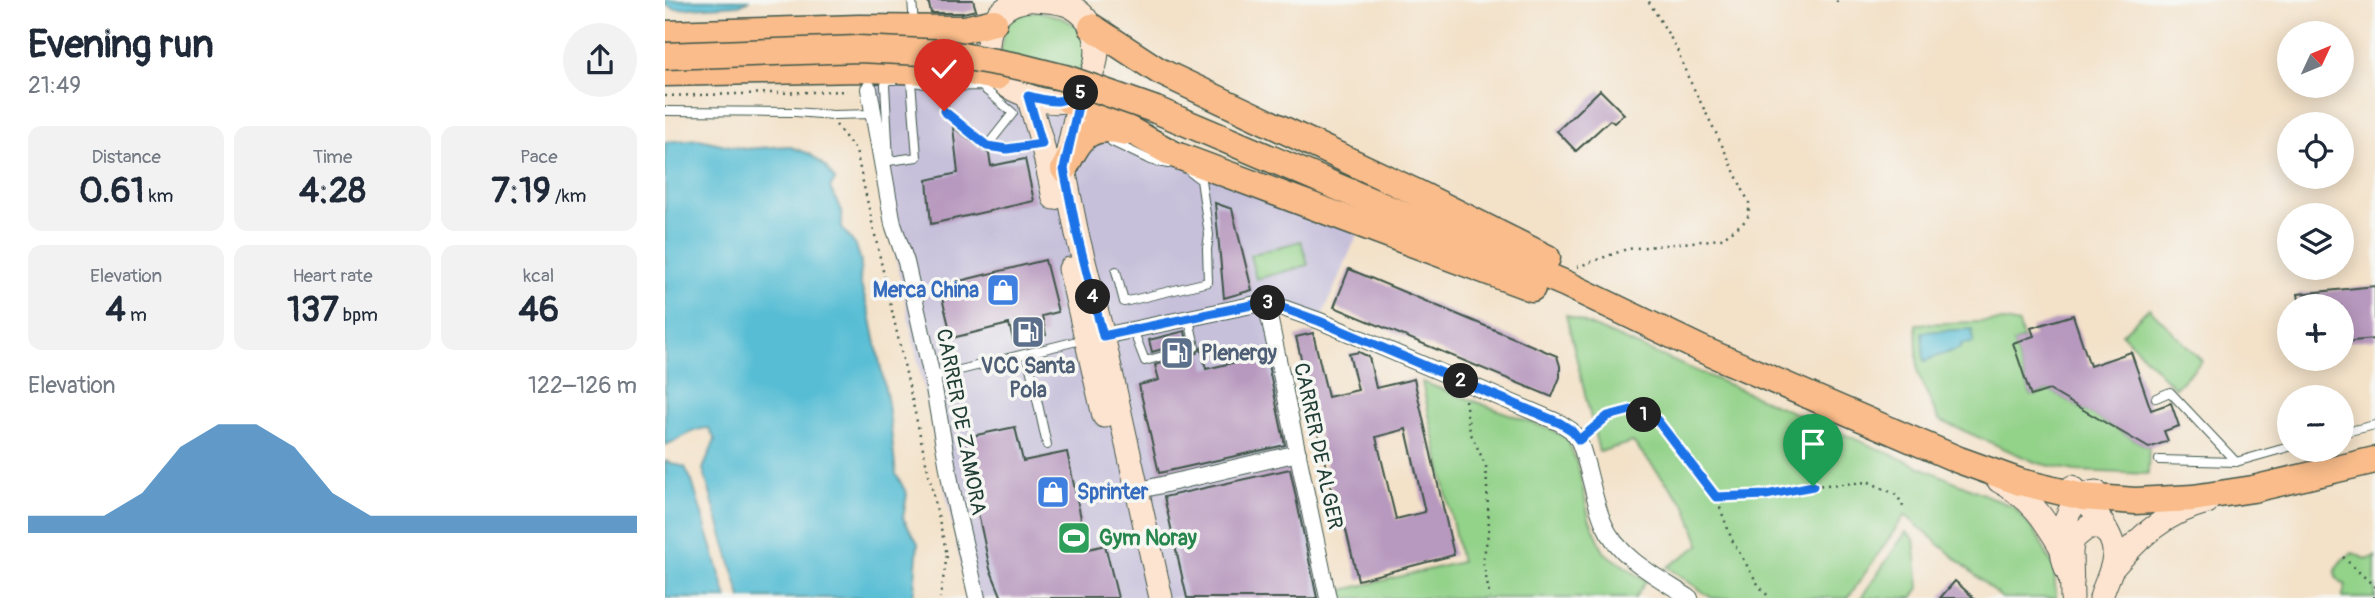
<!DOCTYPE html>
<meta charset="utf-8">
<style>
:root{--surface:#fff;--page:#f2f2f3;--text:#1f2937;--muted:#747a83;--accent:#1f6fb2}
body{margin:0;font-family:Pangolin,sans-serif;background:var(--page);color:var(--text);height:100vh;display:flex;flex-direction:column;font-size:26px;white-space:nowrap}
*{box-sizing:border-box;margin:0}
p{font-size:23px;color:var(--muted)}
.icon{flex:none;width:38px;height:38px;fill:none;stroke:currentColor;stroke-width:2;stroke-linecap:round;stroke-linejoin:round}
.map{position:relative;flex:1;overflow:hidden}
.details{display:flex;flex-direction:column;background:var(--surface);width:665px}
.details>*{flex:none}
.needle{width:46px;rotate:46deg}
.tools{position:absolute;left:1612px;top:21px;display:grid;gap:14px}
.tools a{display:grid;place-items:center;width:77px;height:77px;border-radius:50%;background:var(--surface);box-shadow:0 4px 18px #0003;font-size:35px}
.pin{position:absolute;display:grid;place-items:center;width:60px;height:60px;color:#fff;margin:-72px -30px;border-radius:50% 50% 50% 0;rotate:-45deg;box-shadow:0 0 7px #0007}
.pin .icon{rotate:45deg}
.km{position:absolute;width:35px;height:35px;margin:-18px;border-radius:50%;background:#222;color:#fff;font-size:19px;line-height:35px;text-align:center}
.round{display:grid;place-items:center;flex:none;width:74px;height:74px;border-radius:37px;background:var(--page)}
.summary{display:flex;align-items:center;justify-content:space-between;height:119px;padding:0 28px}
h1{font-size:38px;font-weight:800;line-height:52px}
.stats{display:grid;grid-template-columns:repeat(3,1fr);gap:10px;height:119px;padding:7px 28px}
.stats div{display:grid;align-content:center;border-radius:14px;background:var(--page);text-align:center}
.stats b{font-size:35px;font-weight:800}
.stats small{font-size:19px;font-weight:400}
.stats p{font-size:19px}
.chart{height:196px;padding:14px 28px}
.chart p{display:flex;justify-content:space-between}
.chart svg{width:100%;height:126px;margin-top:7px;fill:var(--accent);opacity:.7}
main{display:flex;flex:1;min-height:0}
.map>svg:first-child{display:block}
</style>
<main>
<section class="details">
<div class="summary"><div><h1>Evening run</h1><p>21:49</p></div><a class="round"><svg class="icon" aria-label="share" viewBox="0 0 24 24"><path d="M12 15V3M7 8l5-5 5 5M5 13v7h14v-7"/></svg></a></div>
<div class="stats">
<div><p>Distance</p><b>0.61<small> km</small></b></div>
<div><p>Time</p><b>4:28</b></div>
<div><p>Pace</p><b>7:19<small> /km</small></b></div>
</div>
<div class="stats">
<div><p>Elevation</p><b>4<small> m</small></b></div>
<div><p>Heart rate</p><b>137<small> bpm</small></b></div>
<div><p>kcal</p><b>46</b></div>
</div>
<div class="chart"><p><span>Elevation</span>122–126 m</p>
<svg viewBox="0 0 160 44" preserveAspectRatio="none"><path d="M0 44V38L10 38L20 38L30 30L40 14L50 6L60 6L70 14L80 30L90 38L100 38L110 38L120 38L130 38L140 38L150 38L160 38V44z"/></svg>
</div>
</section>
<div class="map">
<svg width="1710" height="598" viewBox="0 0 1710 598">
<rect width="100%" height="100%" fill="#f6f6f2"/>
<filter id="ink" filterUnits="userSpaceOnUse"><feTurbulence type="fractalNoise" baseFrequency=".0143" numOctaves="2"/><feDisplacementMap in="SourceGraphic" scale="14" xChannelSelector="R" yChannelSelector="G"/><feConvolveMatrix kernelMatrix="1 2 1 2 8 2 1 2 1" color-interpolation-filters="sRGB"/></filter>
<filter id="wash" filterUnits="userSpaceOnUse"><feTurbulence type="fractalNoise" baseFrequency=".00686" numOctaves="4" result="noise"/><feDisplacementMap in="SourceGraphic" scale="28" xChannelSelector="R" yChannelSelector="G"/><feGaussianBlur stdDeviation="1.57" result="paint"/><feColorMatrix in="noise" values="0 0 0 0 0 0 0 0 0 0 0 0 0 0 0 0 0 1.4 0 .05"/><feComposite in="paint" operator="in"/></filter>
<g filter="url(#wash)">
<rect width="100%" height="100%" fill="#f3e1c8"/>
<path fill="#c6c0da" d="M196,69l108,3 393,152 -42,97 -53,-18 61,295h-360l-100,-472z"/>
<g fill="#93d289" stroke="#59885e" stroke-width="2">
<path d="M372,11c40,8 63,23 41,66l-31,10 -24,-6 -22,-31c2,-26 9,-36 36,-39z"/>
<path d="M636,241l7,24 -52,14 -6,-24z"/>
<path d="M1484,308l53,53 -27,27 -53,-54z"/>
<path d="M901,315l448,192 23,28 17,33 2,30h-54l-97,-83 -57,83h-136l-45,-31 33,-22 -14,-39 -53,-64 -34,10z"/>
<path d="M1340,321l14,3 4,15 -10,4 18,53 18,-6 100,58 -1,26 -73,-3 -38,-8 -98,-43 -21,-46 -2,-50z"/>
<path d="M757,382l130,48 16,10 11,30 10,48 15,34 42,29 -11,17h-290l-2,-8 118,-28z"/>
<path d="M1241,532l8,7 5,49 -7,10h-51z"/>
<path d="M1688,553l14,7 8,-4v42h-33l4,-13c-20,-9 -8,-25 7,-32z"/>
</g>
<g fill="#56bdd4" stroke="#3a7d84" stroke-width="2">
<path d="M0,0h85l-11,5 -64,4 -10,-4z"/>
<path d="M34,139l45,10 44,-3 22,8 16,13 9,13 -5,8 12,24v16l14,18 5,15 -1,21 11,37 17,85 8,70 11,20 -4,24 15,25 -4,48 -3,7h-170l-38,-129 12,-29 -6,-12c-17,0 -28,12 -44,17v-303z"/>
<path d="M1307,329l1,14 -12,1v4l-37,13 -2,-29z"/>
<path d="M0,461l20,6 7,14 35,117h-62z"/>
</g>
<g id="blocks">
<g fill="#b798be" fill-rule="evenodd">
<path d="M263,0h45l3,10 -13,3h-32z"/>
<path d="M935,90l24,24 -10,9 -4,-3 -34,31 -19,-20z"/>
<path d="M288,127l36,27 2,12 34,-7 9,42 -103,23 -4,-44 31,-7z"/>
<path d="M550,203l17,6 20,81 -28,8z"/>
<path d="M380,260l13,52 -16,4 4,19 -32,8 -5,-19 -57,14 -13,-52z"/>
<path d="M684,269l208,87 3,10v11l-8,20 -218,-90z"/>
<path d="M1710,286v53l-34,3v-36h-41l-2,-12z"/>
<path d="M1408,315l17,51 41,-14 20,58 20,-7 8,23 -15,5 4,10 -19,7 -100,-58 -18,6 -18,-53 21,-7 -3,-8z"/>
<path d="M520,331l2,11 -35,10 -3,-12z"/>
<path d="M648,333l15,64 30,-7 -9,-36 10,-2 10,5 7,31 38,-9 40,176 -96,25 -15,-62 -5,1 -42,-182zM741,429l19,83 -29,7 -20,-82z"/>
<path d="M536,348l5,21 60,-14 19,90 -126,28 -20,-88 20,-5 -4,-15 42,-12z"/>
<path d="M350,427l8,34 44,-9 15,71 -4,1 7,26 20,-5 13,53h-116l-12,-29 -28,-131z"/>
<path d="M625,469l27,129h-130l-23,-101z"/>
<path d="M1290,581l19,17h-34z"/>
</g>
</g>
</g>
<g filter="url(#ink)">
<use href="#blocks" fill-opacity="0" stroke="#3f564a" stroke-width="2"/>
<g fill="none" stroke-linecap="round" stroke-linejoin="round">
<defs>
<g id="service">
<path d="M247,0l2,25"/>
<path d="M229,80h-7l-2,5 4,76 28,-4 -6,-76"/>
<path d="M249,82l28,5 39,-1 32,27 -26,33"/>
<path d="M278,82l1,29c41,34 40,42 95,33"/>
<path d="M0,111l130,1 38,3 40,-1"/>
<path d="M447,142l38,18 18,4"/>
<path d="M451,271l8,31 84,-20 -1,-33 2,-14 -8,-55 -11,-8"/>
<path d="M468,330l12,31 50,-14 -6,-28"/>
<path d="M362,354l20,91"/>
<path d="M267,377l153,-38"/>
<path d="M1491,398l14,-6 66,70"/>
<path d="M1676,433l34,-8"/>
<path d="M1494,460l77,2 53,-15"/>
</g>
<g id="minor">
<path d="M204,89l24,135 13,38 26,115 19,109 26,112"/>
<path d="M601,302l54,19 240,102 11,7 8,11c11,27 13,56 25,83 14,34 57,55 86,74"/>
<path d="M601,302l62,296"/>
<path d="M438,336l163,-34"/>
<path d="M471,491l162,-38"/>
</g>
<g id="secondary">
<path d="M364,0c-11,2 -20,4 -29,13 -14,13 -17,50 -3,65 12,13 53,29 70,22 4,-2 9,-7 13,-10 25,-24 22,-66 -8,-83 -10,-6 -25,-6 -37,-7"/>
<path d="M417,87l-18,82 13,65 26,102 58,262"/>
<path d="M363,96l14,47 12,55"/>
<path d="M405,269l34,147"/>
<path d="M1334,481c32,17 44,36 62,66"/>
<path d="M1407,487c14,10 41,47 42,64 1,17 -9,31 -13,47"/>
<path d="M1446,570c29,-34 52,-56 96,-68"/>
<path d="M1407,582c-5,-11 -9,-20 -10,-32 -3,-22 9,-56 34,-58"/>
<path d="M1407,598l-1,-47 2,-12 15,-12h11l9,7"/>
</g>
<g id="trunk">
<path d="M427,27l67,44 254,120 134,67"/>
<path d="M0,34l194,-6 106,1 29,-7"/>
<path d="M0,73l196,-4 108,3 27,5"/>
<path d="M403,100l31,13 74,41 359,134"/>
<path d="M491,110l410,174 135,65 258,111 61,22 63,15 52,4 58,-3 60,-9 122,-29"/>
<path d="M399,169c16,-31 24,-47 62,-37"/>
</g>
</defs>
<use href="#service" stroke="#3f564a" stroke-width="10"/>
<use href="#minor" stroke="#3f564a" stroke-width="18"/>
<use href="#secondary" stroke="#3f564a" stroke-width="25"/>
<use href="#trunk" stroke="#3f564a" stroke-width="29"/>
<g stroke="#3f564a" stroke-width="2.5" stroke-dasharray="2 5" stroke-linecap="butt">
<path d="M1171,2l4,-2"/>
<path d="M0,96l182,-5"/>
<path d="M171,125l20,26 91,404 -7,43"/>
<path d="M912,267l50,-18 94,-10 22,-16 6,-8v-12l-29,-62 -33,-66 -11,-28 -28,-47"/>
<path d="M800,400l5,32 16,34 3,63 -6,32 7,37"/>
<path d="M926,430l16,-14 24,-6 26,10 59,77 16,43 27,46 11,12"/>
<path d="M1051,497l50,-2 47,-9 56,-4 28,13 8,15"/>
<path d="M1678,557l32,30"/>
<path d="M1709,598l1,-3"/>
</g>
<use href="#service" stroke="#fff" stroke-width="8"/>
<use href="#minor" stroke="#fff" stroke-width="16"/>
<use href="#secondary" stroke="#fde4d0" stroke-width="23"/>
<use href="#trunk" stroke="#f9bc8a" stroke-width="26"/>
<defs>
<path id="trunk-bridge" d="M0,56l193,-7 87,4 72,13 48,12 91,32"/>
</defs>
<use href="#trunk-bridge" stroke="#3f564a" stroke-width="29" stroke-linecap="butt"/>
<use href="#trunk-bridge" stroke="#f9bc8a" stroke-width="26"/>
</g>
</g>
<g fill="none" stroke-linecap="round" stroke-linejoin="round" filter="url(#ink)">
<defs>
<path id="route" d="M279,111l43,35 20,3 35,-5 -14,-48c26,6 33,10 54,-8l-18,81 13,65 26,102 163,-34 53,19 241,102 11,7 8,10 29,-24 23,-6 26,10 59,77 50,-2 47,-9"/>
</defs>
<use href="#route" stroke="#fff" stroke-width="14"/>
<use href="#route" stroke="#1a73e8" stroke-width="9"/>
</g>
<defs>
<symbol id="shop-square" viewBox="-11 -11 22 22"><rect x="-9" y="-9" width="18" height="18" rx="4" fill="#3f7fe0" stroke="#f6f6f2"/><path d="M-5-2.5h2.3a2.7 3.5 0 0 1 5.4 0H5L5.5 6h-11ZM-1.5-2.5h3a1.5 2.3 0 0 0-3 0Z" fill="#fff"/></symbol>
<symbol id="fuel-square" viewBox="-11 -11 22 22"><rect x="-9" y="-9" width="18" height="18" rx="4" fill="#5c6f8a" stroke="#f6f6f2"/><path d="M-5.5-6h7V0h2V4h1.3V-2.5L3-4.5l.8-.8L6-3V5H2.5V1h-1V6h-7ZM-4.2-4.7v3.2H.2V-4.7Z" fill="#fff"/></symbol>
<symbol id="stadium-square" viewBox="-11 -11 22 22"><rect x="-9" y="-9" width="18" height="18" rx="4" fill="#2e9e5b" stroke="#f6f6f2"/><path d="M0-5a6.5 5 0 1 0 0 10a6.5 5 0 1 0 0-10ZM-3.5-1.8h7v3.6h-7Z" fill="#fff"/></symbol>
</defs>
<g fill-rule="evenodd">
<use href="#shop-square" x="319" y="271" width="38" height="38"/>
<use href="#fuel-square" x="344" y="313" width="38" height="38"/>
<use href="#fuel-square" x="493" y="334" width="38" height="38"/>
<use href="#shop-square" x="369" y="473" width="38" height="38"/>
<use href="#stadium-square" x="390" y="519" width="38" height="38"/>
</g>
<g text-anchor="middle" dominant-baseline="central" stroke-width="7" stroke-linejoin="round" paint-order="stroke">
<g font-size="21" font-weight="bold" fill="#366cbe" stroke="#f6f6f2" text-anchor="end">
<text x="314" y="290">Merca China</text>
<text x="412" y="492" text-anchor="start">Sprinter</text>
</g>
<g font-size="21" font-weight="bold" fill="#4e5e75" stroke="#f6f6f2" text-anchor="start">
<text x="536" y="353">Plenergy</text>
<text x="363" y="366" text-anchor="middle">VCC Santa<tspan x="363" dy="24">Pola</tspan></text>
</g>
<g font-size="21" fill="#1f3d34" stroke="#f6f6f2">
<text transform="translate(296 422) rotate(79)">CARRER DE ZAMORA</text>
<text transform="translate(653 446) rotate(78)">CARRER DE ALGER</text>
</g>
<g font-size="21" font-weight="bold" fill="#27864d" stroke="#f6f6f2" text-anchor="start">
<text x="434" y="538">Gym Noray</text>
</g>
</g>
</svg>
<div class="tools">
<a><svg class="needle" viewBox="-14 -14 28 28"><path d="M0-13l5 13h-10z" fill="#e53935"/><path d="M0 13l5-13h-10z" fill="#747a83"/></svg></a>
<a><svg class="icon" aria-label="locate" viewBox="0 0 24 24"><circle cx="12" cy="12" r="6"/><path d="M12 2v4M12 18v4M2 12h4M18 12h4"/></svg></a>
<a><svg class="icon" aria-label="layers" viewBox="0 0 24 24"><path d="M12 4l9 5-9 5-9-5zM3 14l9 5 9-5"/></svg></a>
<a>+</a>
<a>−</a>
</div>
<div class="pin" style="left:1148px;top:486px;background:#1e9e55"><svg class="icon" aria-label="arrive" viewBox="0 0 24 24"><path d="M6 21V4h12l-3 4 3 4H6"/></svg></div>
<div class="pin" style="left:279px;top:111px;background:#d93025"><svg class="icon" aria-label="check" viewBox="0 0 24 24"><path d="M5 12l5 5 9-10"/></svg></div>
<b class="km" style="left:979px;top:415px">1</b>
<b class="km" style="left:796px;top:381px">2</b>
<b class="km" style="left:603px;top:303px">3</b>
<b class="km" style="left:428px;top:297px">4</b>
<b class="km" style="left:416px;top:93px">5</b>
</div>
</main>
